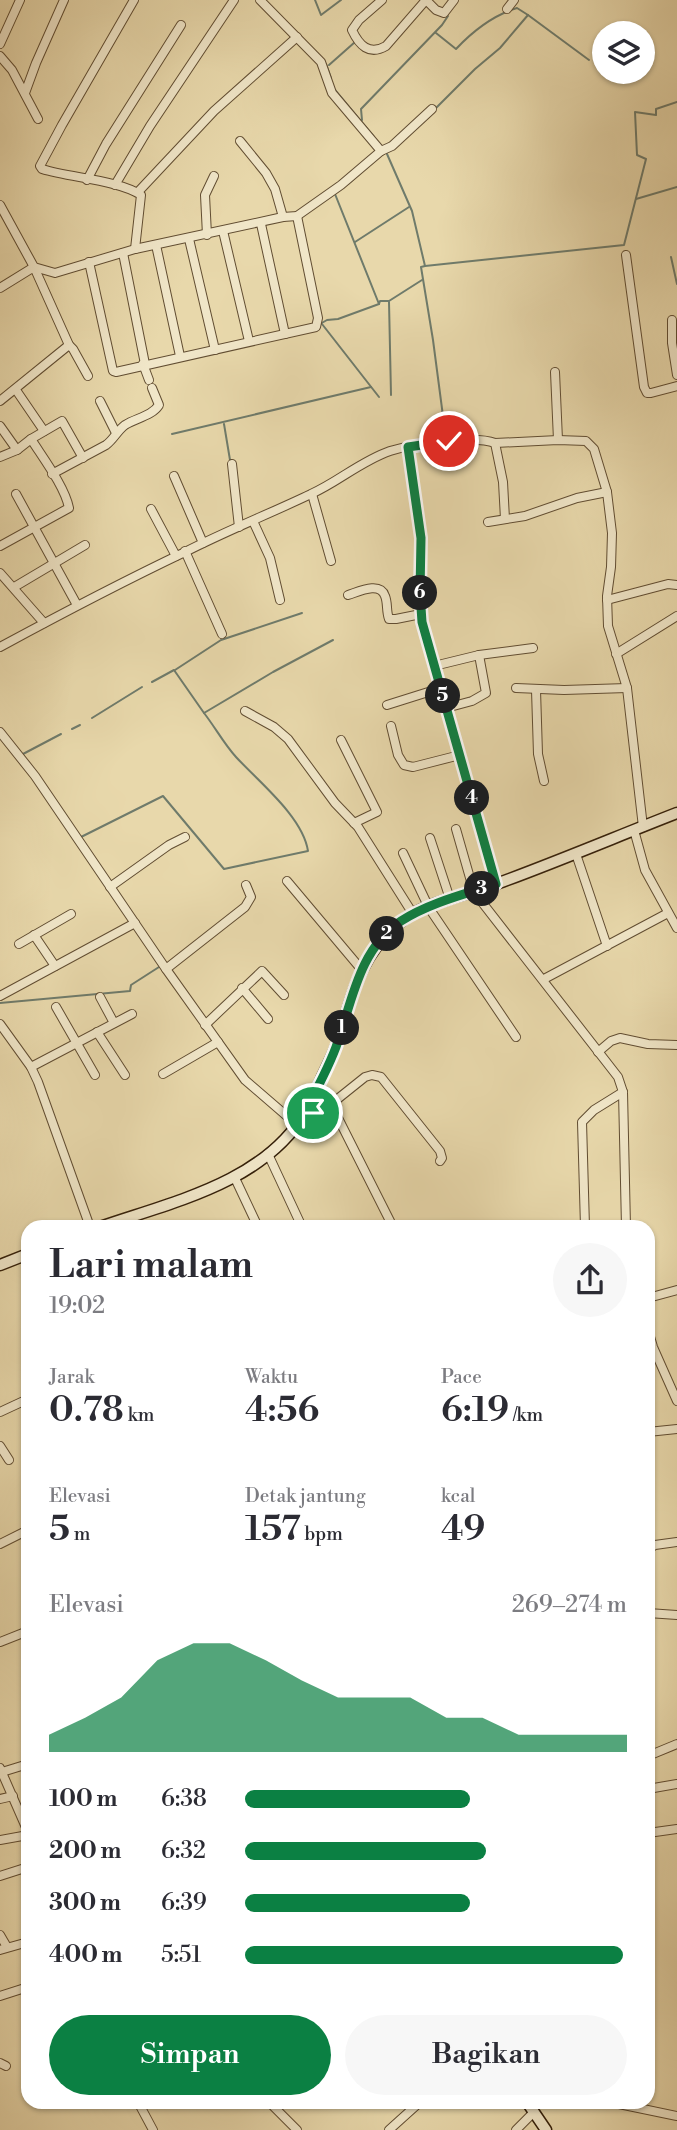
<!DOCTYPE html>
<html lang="id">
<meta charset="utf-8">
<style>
:root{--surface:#fff;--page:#f7f7f7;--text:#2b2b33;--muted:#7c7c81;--accent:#0b8043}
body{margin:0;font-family:"Libre Bodoni",serif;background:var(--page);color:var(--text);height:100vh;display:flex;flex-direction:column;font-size:26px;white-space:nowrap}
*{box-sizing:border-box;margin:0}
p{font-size:23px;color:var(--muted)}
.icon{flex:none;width:38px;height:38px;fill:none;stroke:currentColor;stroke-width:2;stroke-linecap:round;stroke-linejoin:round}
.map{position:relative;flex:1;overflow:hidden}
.panel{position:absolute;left:21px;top:1220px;width:634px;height:889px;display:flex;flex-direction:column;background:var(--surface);border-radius:21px;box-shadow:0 2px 5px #0004}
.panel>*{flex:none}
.tools{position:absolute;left:592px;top:21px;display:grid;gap:14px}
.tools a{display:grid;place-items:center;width:63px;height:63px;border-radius:50%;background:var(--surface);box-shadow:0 2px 5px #0004;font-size:35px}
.pin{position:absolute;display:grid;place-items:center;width:60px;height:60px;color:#fff;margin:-30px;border:4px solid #fff;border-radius:50%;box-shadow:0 2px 7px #0007}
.km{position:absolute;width:35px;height:35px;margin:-18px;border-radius:50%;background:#222;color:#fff;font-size:19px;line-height:35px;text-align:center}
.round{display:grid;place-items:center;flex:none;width:74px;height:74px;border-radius:37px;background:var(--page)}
.head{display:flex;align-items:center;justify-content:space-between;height:119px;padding:0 28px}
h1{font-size:38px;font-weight:600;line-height:52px}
.metrics{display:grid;grid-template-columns:repeat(3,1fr);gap:10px;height:119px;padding:7px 28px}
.metrics div{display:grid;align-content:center}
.metrics b{font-size:35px;font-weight:600}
.metrics small{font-size:19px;font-weight:400}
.metrics p{font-size:19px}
.chart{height:196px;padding:14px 28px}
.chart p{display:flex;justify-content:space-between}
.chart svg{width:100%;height:126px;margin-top:7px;fill:var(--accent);opacity:.7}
.cta{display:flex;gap:14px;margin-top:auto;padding:14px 28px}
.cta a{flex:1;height:80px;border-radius:42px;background:var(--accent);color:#fff;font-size:28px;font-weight:600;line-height:80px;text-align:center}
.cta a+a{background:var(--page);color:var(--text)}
ul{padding:0 28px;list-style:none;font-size:23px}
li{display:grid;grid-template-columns:112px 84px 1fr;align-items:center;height:52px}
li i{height:18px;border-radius:9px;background:var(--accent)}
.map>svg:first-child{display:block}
</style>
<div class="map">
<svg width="677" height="2130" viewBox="0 0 677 2130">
<rect width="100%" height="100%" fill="#e8d8ab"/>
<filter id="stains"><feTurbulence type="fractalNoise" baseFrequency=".00286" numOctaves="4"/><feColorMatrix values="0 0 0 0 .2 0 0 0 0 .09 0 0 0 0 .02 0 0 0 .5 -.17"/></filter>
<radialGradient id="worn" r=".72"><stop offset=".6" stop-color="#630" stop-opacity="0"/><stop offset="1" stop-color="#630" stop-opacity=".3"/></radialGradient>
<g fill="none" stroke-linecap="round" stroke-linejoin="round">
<g stroke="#6f7b6b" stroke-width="2">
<path d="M315,0l6,15 20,-15"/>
<path d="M436,33l20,16c17,-18 38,-34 61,-41l11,7"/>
<path d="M326,64l5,14"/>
<path d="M329,65l26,-23"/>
<path d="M335,90l39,47"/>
<path d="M436,108l39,-39 25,-21 28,-33 61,45"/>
<path d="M362,120l-1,-11 81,-84 6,-9"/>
<path d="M387,154l25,57 13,55 -4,1 12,73 13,99"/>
<path d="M348,184l25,-22"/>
<path d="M335,194l44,110"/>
<path d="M636,199l41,-12"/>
<path d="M355,242l54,-35"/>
<path d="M671,257l6,27"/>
<path d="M425,266l199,-21 22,-86 -9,-4 -2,-43 21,3v-6l21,-7"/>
<path d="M389,302l2,93"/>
<path d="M320,324l7,-4 11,-1 41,-15 1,-3h9l33,-21"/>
<path d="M322,324l57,73"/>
<path d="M224,424l6,36"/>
<path d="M172,434l199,-47"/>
<path d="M175,670l46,-30 81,-27"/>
<path d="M152,682l22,-12 30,43 69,-41 60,-32"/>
<path d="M92,718l50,-31"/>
<path d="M72,729l8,-4"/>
<path d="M23,754l38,-20"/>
<path d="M81,837l82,-41 61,73 84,-18c-5,-34 -49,-69 -72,-94 -12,-13 -21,-30 -32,-44"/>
<path d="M0,1003l130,-12 1,-6 28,-18"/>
</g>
<defs>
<g id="street">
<path d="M134,0l-72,125 -22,41 2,3c29,9 76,11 99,26l-6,54"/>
<path d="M260,0l61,62 11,31 49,58 11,-5 40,-37"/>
<path d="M382,0l-23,20 -7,10c7,15 17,26 34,16l40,-46"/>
<path d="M426,0l10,10 8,3 10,-13"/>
<path d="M507,9l7,-9"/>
<path d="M0,44l20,-44"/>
<path d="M0,56l12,14 26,49"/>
<path d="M25,93l11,-30 28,-63"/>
<path d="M240,141l26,32 9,16 8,28"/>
<path d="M87,180l19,-36 75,-119"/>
<path d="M115,185l35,-59 84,-126"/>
<path d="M138,192l76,-81 83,-74"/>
<path d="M0,205l34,62 21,6 80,-24 148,-32 14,-1 44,-31 40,-34"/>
<path d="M261,224l24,110"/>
<path d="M223,231l26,110"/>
<path d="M207,235l-2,-40 9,-19"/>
<path d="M189,239l26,111"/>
<path d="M156,245l24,111"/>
<path d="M123,253l22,111"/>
<path d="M626,255l18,132 3,6h4l26,-7"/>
<path d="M89,262l24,109 3,1 200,-45 2,-9 -21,-102"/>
<path d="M0,288l34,-21 35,78 4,4 15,27"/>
<path d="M672,320v23l5,32"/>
<path d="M143,364l6,16"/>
<path d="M555,372l3,68"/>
<path d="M16,390l28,41"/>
<path d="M0,401l69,-56"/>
<path d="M100,401l16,32"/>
<path d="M0,426l17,24 14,-11 31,-18 21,37"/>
<path d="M495,443l8,39 2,37"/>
<path d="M408,447l13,91 -1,55 2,29 74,262"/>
<path d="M0,457l17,-7"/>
<path d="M232,464l7,63"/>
<path d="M52,474l54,-29c8,-6 11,-14 19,-20 11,-7 27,-9 34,-20l-7,-17"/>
<path d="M174,476l29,67"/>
<path d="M16,494l61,111"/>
<path d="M312,494l19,67"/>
<path d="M151,509l25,47"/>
<path d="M253,521l17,37 10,42"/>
<path d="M488,522l37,-6 52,-18 30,-6"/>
<path d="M0,546l69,-38c-4,-21 -26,-50 -38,-69"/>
<path d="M185,551l37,83"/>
<path d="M0,573l44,50"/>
<path d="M16,586l69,-41"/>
<path d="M348,595c10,-3 32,-14 37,1 3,7 1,15 4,23h7l25,-5"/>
<path d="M607,600l61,-16 9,1"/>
<path d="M0,647c61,-33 122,-65 185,-95 41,-21 84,-38 126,-58 27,-12 50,-33 79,-43 23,-7 84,-16 105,-8l63,-3 28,1 8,8 13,43 5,41 -1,34 -4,29 1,30 19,62 16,139"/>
<path d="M616,654l61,-38"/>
<path d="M434,666l45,-11 54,-7"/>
<path d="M516,688l48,2 63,-2"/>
<path d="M536,690l2,64 6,27"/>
<path d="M387,705l54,-17"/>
<path d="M446,708l26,-7 14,-8 -7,-38"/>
<path d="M245,711l29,16 14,12 47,64 23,24 55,87"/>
<path d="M391,726l7,29 6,10 9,2 47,-12"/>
<path d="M0,732l35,44 131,193 79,111 51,44"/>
<path d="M341,740l36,72 -23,11"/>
<path d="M456,829l18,63 144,185 5,15 3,135"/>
<path d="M634,830l11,40 32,58"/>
<path d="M430,838l20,61"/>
<path d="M403,853l26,55 87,129"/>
<path d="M576,854l31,92"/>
<path d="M287,881l74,88"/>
<path d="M110,887l59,-42 16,-8"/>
<path d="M34,935l21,31"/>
<path d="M19,944l52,-30"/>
<path d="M166,969l79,-62 6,-10 -5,-12"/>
<path d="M544,979l124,-66"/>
<path d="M242,988l26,31"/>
<path d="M0,996l135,-73"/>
<path d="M100,997l14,26"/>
<path d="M56,1007l39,68"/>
<path d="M0,1024l31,43 7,15 52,145"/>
<path d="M205,1025l57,-54 22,24"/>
<path d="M97,1032l28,43"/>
<path d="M598,1052l13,-11 9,-3 28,6 29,1"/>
<path d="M31,1067l101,-53"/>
<path d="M163,1074l55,-32"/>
<path d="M330,1105l35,-28 7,-2 9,2 59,74 2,7 -2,3"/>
<path d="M303,1115l27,-10 4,5 59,117"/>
<path d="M268,1154l34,73"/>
<path d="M234,1176l24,51"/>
<path d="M585,1227l-3,-105 12,-12 29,-18"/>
<path d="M648,1298l29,-8"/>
<path d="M648,1330l5,17 24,54"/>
<path d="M0,1412l28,-13"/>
<path d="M648,1432l29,-3"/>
<path d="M0,1446l9,14"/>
<path d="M0,1544l28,-14"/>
<path d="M648,1556l2,-8 5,-3 22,-3"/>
<path d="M648,1583v39"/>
<path d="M648,1613l29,2"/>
<path d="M0,1642l28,-11"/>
<path d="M648,1756l29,-12"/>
<path d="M0,1768l28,64"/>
<path d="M2,1772l26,-8"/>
<path d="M648,1789l29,-5"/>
<path d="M0,1799l13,-3"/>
<path d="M648,1833l29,-4"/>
<path d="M0,1840l28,-5"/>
<path d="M0,1876l28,-9"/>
<path d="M0,1935l7,12"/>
<path d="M0,1950l28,-8"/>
<path d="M25,1988l3,11"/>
<path d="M0,1996l28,-9"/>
<path d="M0,2063l6,3"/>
<path d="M138,2102l15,28"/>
<path d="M269,2102l28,28"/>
<path d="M619,2104l58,12"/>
<path d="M389,2130l31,-28"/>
<path d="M516,2130l17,-17"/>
</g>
<g id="secondary">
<path d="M100,1227c72,-25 163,-44 205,-114 7,-12 12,-25 18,-38 5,-11 11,-22 15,-34 14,-45 21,-84 59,-116 25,-23 71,-30 102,-42 60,-22 119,-47 178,-70"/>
<path d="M0,1265l28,-11"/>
<path d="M527,2102l19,28"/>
</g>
</defs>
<use href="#street" stroke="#614d32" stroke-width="10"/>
<use href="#secondary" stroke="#341f09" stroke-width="13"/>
<use href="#street" stroke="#f0e6c8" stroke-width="8"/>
<use href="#secondary" stroke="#f0e6c8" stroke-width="10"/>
</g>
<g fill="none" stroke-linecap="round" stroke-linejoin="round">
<defs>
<path id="route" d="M313,1113l-10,2c12,-22 24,-44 33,-68 16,-44 22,-97 65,-126 28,-18 64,-27 95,-37l-74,-262 -2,-29 1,-55 -13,-91 41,-6"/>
</defs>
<use href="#route" stroke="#fff" stroke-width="14"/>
<use href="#route" stroke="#0b8043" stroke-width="9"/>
</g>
<rect width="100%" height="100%" filter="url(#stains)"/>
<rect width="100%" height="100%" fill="url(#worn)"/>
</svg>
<div class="tools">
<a><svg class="icon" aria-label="layers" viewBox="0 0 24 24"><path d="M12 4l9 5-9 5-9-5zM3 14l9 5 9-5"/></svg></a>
</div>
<div class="pin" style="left:313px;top:1113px;background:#1e9e55"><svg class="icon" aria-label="arrive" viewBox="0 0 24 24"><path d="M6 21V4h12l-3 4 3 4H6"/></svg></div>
<div class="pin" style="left:449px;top:441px;background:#d93025"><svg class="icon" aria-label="check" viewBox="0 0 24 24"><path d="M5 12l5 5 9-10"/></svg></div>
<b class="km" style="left:342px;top:1028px">1</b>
<b class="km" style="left:387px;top:934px">2</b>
<b class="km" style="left:482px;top:889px">3</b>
<b class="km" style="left:472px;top:798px">4</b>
<b class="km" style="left:443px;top:696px">5</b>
<b class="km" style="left:420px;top:593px">6</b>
<section class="panel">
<div class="head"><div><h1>Lari malam</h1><p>19:02</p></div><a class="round"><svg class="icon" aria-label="share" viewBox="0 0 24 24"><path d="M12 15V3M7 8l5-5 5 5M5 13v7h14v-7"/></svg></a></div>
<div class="metrics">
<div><p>Jarak</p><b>0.78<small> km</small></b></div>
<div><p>Waktu</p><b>4:56</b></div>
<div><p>Pace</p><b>6:19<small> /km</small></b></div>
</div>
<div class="metrics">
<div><p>Elevasi</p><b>5<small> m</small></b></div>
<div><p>Detak jantung</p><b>157<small> bpm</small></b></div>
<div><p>kcal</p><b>49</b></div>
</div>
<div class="chart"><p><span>Elevasi</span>269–274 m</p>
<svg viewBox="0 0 160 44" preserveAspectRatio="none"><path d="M0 44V38L10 32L20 25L30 12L40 6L50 6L60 12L70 19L80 25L90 25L100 25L110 32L120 32L130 38L140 38L150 38L160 38V44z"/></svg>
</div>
<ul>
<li><b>100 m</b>6:38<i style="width:59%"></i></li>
<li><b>200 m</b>6:32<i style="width:63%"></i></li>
<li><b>300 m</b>6:39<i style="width:59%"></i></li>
<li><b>400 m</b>5:51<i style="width:99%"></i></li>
</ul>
<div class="cta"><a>Simpan</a><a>Bagikan</a></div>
</section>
</div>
